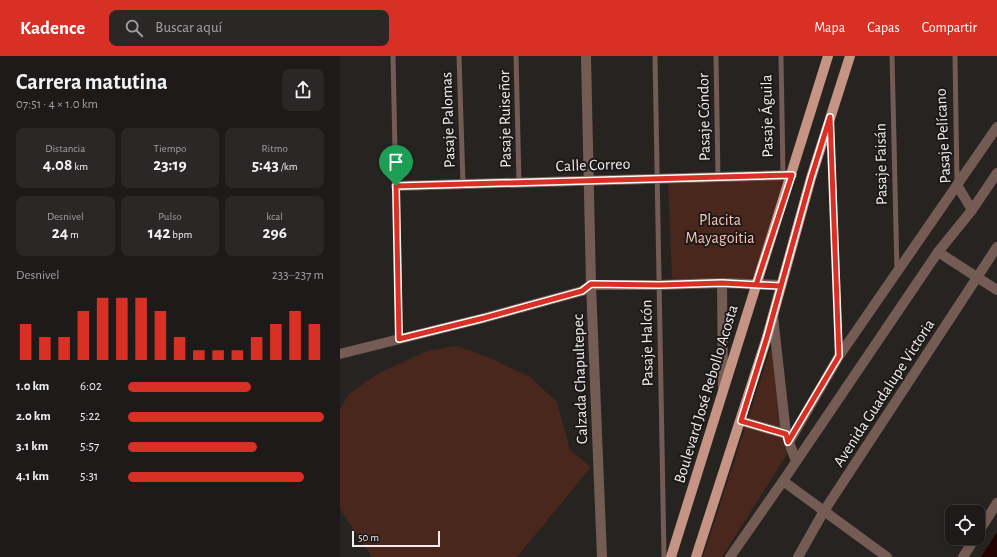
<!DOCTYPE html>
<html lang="es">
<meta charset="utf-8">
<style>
:root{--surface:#1d1a19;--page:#2a2726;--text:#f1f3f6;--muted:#a0a1a2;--line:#3b3838;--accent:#d93025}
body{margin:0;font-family:"Alegreya Sans",sans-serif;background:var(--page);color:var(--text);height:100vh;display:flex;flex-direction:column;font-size:15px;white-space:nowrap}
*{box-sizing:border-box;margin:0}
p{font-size:13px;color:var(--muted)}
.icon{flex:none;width:22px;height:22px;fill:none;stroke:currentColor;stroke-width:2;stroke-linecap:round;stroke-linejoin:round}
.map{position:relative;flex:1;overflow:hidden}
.panel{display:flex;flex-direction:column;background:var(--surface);width:340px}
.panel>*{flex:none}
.fabs{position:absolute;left:605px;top:449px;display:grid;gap:8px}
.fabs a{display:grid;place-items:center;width:40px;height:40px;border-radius:8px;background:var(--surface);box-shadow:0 2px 6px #0003,0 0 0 1px var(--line);font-size:20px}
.scale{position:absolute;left:12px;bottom:10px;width:88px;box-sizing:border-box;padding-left:4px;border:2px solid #f0edec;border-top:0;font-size:11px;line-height:14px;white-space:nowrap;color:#f0edec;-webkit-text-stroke:3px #1d1918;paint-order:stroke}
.pin{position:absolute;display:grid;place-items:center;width:34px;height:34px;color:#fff;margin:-41px -17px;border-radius:50% 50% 50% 0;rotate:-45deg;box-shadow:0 0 4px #0007}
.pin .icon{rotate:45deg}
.round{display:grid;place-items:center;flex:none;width:42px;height:42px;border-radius:8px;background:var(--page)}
.summary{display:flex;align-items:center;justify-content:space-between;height:68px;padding:0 16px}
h1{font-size:22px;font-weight:700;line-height:30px}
.figures{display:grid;grid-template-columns:repeat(3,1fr);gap:6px;height:68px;padding:4px 16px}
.figures div{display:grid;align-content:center;border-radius:8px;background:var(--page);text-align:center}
.figures b{font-size:17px;font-weight:700}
.figures small{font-size:11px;font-weight:400}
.figures p{font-size:11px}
.chart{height:112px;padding:8px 16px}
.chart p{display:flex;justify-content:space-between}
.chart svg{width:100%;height:72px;margin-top:4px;stroke:var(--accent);stroke-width:6}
ul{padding:0 16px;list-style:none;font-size:13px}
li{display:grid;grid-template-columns:64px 48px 1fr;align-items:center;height:30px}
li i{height:10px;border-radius:5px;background:var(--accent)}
header{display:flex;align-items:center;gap:24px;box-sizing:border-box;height:56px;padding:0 20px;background:var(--accent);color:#fff}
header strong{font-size:19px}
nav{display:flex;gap:22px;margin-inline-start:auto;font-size:14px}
.search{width:280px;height:36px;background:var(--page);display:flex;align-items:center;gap:10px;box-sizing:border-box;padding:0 14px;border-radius:8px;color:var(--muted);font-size:15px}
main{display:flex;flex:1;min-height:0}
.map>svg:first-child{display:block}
</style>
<header>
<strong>Kadence</strong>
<div class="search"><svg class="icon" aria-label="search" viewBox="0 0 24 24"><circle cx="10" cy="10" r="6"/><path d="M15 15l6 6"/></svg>Buscar aquí</div>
<nav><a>Mapa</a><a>Capas</a><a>Compartir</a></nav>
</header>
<main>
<section class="panel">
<div class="summary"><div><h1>Carrera matutina</h1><p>07:51 · 4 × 1.0 km</p></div><a class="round"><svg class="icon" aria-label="share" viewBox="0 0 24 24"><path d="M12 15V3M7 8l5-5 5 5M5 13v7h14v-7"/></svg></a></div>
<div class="figures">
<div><p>Distancia</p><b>4.08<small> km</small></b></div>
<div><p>Tiempo</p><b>23:19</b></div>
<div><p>Ritmo</p><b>5:43<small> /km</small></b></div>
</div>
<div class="figures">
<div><p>Desnivel</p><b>24<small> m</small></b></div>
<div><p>Pulso</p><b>142<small> bpm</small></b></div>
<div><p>kcal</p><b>296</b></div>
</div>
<div class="chart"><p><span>Desnivel</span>233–237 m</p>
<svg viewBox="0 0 160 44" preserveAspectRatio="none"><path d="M5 44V22M15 44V30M25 44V30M35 44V14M45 44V6M55 44V6M65 44V6M75 44V14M85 44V30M95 44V38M105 44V38M115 44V38M125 44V30M135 44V22M145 44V14M155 44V22"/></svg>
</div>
<ul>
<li><b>1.0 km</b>6:02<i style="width:63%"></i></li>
<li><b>2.0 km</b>5:22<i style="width:100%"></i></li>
<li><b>3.1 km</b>5:57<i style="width:66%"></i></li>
<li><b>4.1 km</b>5:31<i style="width:90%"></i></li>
</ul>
</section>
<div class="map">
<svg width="657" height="501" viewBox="0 0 657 501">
<rect width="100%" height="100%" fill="#272321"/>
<g fill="#4a271c">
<path d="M449,121l-33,102h-84l-4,-100z"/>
<path d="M434,283l15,112 -67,106h-19z"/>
<path d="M117,290l35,13 38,18 27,25 13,48 21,17 -74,90h-145l-32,-48v-100l9,-15 28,-20 50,-23z"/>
</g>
<path fill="#230300" d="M657,476v25h-16z"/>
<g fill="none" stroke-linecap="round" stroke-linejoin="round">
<g stroke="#745c54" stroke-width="5">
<path d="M53,0l6,283"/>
<path d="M119,0l4,128"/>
<path d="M176,0l3,126"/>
<path d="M315,0l9,501"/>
<path d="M376,0l2,121"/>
<path d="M441,0l2,119"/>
<path d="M552,0l5,215"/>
<path d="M615,0l2,126"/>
<path d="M491,70l8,228"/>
</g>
<g stroke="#745c54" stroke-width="10">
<path d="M246,0l5,229 11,272"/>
<path d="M617,129l15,25"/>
<path d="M56,130l396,-11"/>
<path d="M598,196l59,38"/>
<path d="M382,227l1,104"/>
<path d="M433,260l13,118 10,27"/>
<path d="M0,298l144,-36 98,-27 9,-6h68l63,-2 59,2"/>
<path d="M401,365l45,13"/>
<path d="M443,425l104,76"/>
<path d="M458,501l26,-46 173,-264"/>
</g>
<g stroke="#745c54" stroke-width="10">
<path d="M449,386l50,-86 158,-229"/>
<path d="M638,477l19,-30"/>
<path d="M390,501l53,-76 155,-229 34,-42 25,-37"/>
<path d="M623,501l12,-19"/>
</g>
<g stroke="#c59484" stroke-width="10">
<path d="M331,501l157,-501"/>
<path d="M356,501l71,-220 44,-159 39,-122"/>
</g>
</g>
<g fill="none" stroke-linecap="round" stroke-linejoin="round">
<defs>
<path id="route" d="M56,130l3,153 85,-21 98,-27 9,-7 68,1 63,-2 59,3 -14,51 -26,84 45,13 2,8 51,-86 -9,-239 -19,61 -30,108 -25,-1 36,-110 -396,11"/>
</defs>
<use href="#route" stroke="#fff" stroke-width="8"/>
<use href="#route" stroke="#d93025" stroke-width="5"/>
</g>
<g text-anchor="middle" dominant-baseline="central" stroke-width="4" stroke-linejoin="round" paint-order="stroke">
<g font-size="16" fill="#f0edec" stroke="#1d1918">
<text transform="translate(427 60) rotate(-91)">Pasaje Águila</text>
<text transform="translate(364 61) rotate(-91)">Pasaje Cóndor</text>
<text transform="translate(165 63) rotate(-91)">Pasaje Ruiseñor</text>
<text transform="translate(108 64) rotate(-92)">Pasaje Palomas</text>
<text transform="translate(603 80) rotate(-93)">Pasaje Pelícano</text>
<text transform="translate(541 108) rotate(-91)">Pasaje Faisán</text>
<text transform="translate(253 109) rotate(-2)">Calle Correo</text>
<text transform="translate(307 287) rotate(-91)">Pasaje Halcón</text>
<text transform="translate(240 323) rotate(-92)">Calzada Chapultepec</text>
<text transform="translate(544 337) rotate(-57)">Avenida Guadalupe Victoria</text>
<text transform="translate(366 338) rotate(-73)">Boulevard José Rebollo Acosta</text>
</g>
<g font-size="16" fill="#fac7b6" stroke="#1d1918">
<text x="380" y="164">Placita<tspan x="380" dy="18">Mayagoitia</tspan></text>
</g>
</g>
</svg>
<div class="fabs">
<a><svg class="icon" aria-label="locate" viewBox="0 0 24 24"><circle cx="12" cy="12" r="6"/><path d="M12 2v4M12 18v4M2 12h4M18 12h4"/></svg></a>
</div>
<div class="scale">50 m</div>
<div class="pin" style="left:56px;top:130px;background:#1e9e55"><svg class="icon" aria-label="arrive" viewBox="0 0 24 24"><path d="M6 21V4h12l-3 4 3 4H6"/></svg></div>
</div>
</main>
